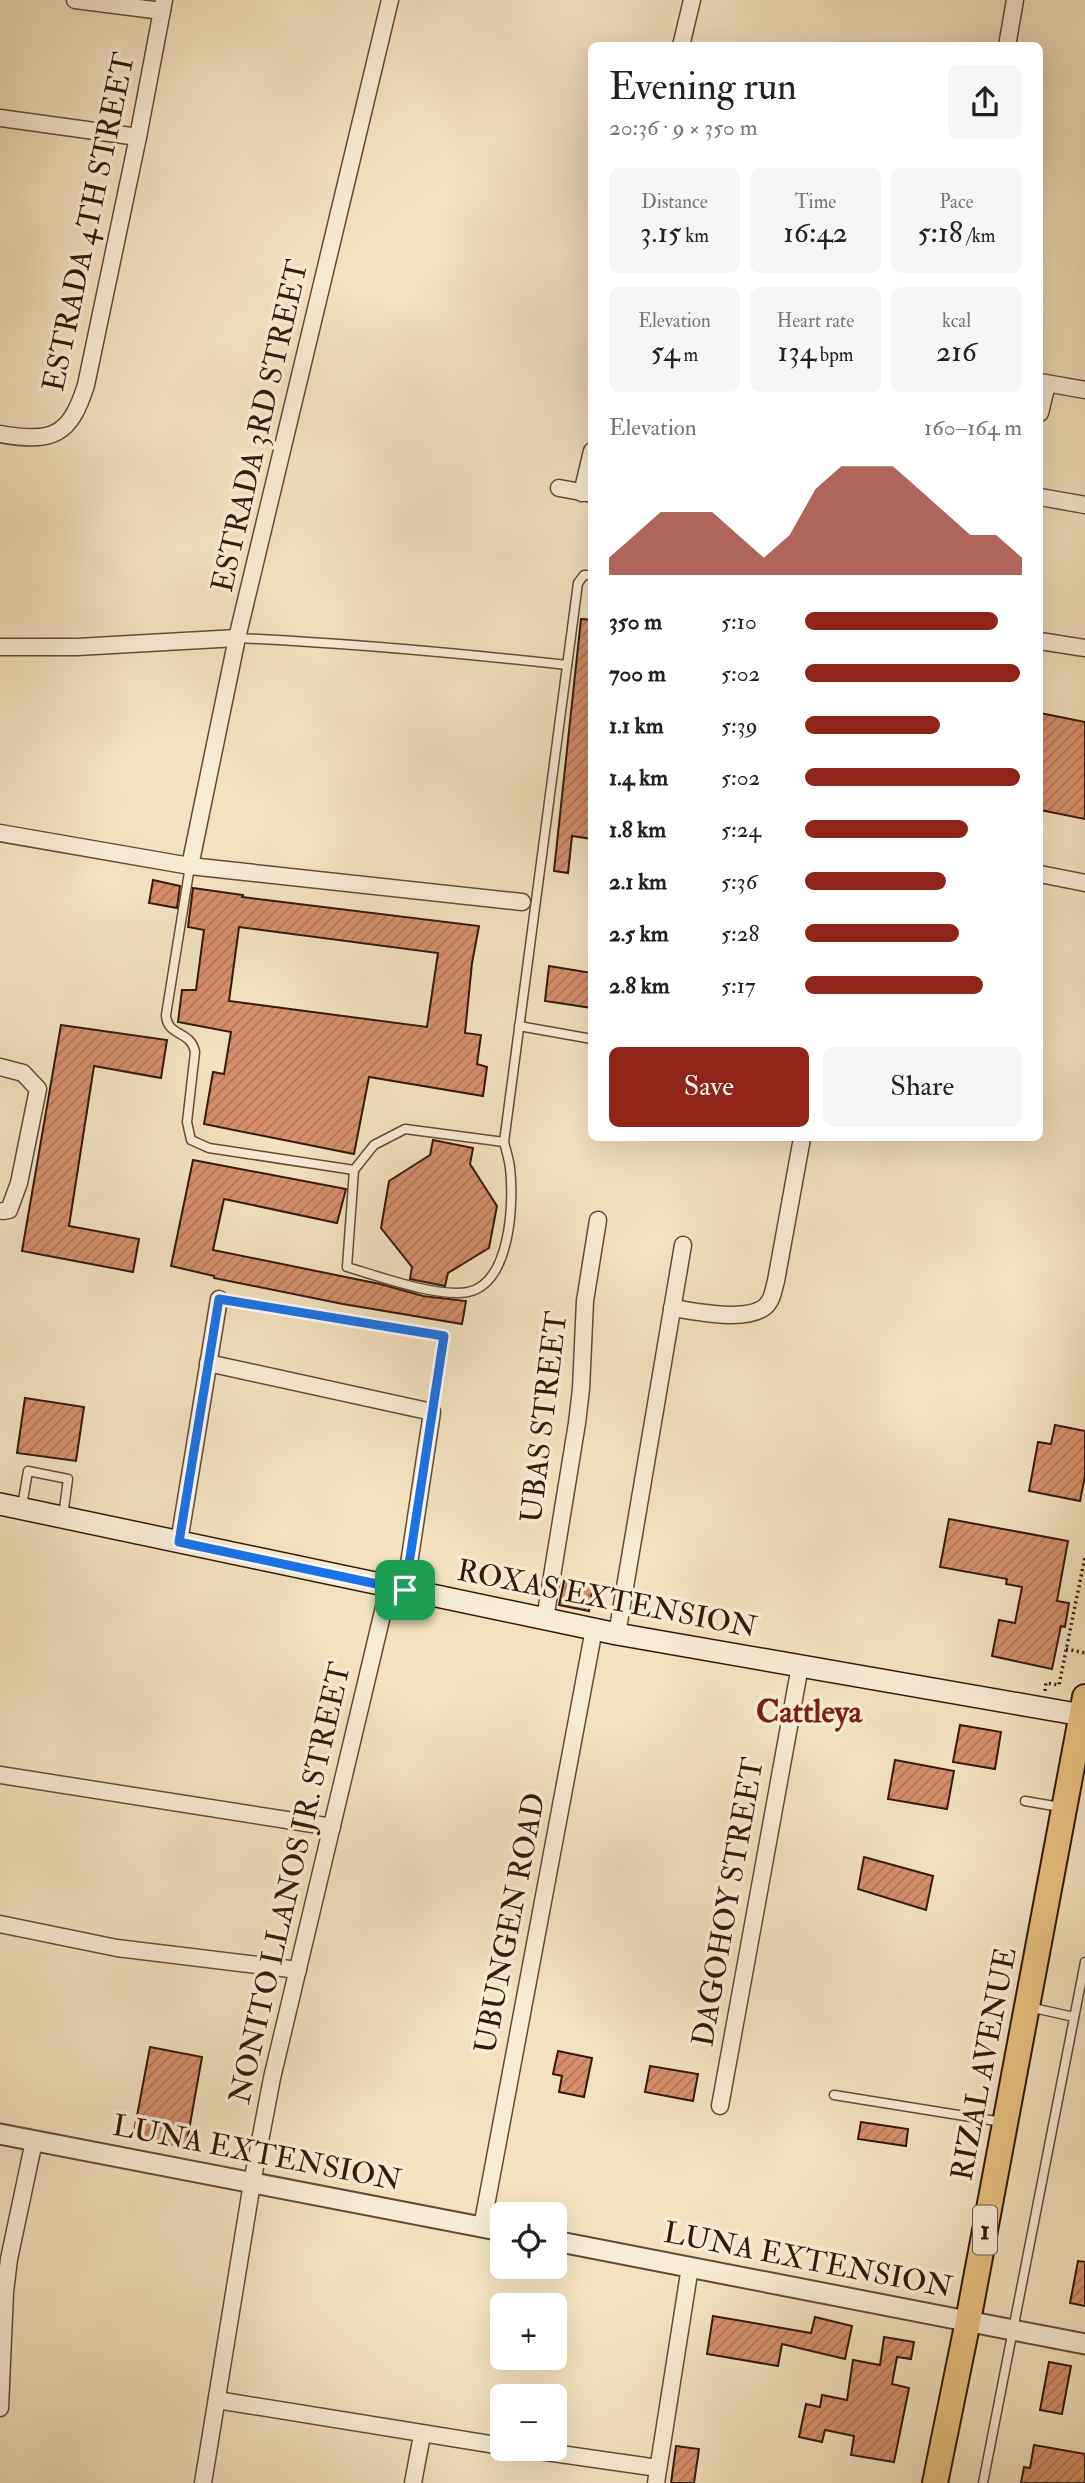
<!DOCTYPE html>
<meta charset="utf-8">
<style>
:root{--surface:#fff;--page:#f6f6f6;--text:#222;--muted:#767676;--accent:#8f2418}
body{margin:0;font-family:"IM FELL Double Pica",serif;background:var(--page);color:var(--text);height:100vh;display:flex;flex-direction:column;font-size:26px;white-space:nowrap}
*{box-sizing:border-box;margin:0}
p{font-size:23px;color:var(--muted)}
.icon{flex:none;width:38px;height:38px;fill:none;stroke:currentColor;stroke-width:2;stroke-linecap:round;stroke-linejoin:round}
.map{position:relative;flex:1;overflow:hidden}
.panel{position:absolute;left:588px;top:42px;width:455px;height:1099px;display:flex;flex-direction:column;background:var(--surface);border-radius:10px;box-shadow:0 7px 28px #0002}
.panel>*{flex:none}
.controls{position:absolute;left:490px;top:2202px;display:grid;gap:14px}
.controls a{display:grid;place-items:center;width:77px;height:77px;border-radius:10px;background:var(--surface);box-shadow:0 7px 28px #0002;font-size:35px}
.pin{position:absolute;display:grid;place-items:center;width:60px;height:60px;color:#fff;margin:-30px;border-radius:14px;box-shadow:0 4px 10px #0006}
.round{display:grid;place-items:center;flex:none;width:74px;height:74px;border-radius:10px;background:var(--page)}
.overview{display:flex;align-items:center;justify-content:space-between;height:119px;padding:0 21px}
h1{font-size:38px;font-weight:600;line-height:52px}
.figures{display:grid;grid-template-columns:repeat(3,1fr);gap:10px;height:119px;padding:7px 21px}
.figures div{display:grid;align-content:center;border-radius:10px;background:var(--page);text-align:center}
.figures b{font-size:30px;font-weight:600}
.figures small{font-size:19px;font-weight:400}
.figures p{font-size:19px}
.chart{height:196px;padding:14px 21px}
.chart p{display:flex;justify-content:space-between}
.chart svg{width:100%;height:126px;margin-top:7px;fill:var(--accent);opacity:.7}
.cta{display:flex;gap:14px;margin-top:auto;padding:14px 21px}
.cta a{flex:1;height:80px;border-radius:10px;background:var(--accent);color:#fff;font-size:28px;font-weight:600;line-height:80px;text-align:center}
.cta a+a{background:var(--page);color:var(--text)}
ul{padding:0 21px;list-style:none;font-size:23px}
li{display:grid;grid-template-columns:112px 84px 1fr;align-items:center;height:52px}
li i{height:18px;border-radius:9px;background:var(--accent)}
.map>svg:first-child{display:block}
</style>
<div class="map">
<svg width="1085" height="2483" viewBox="0 0 1085 2483">
<defs>
<pattern id="building-hatch" width="6" height="6" patternUnits="userSpaceOnUse" patternTransform="scale(1.75)"><rect width="6" height="6" fill="#d7906b"/><path d="M-1 1l2-2M0 6l6-6M5 7l2-2" fill="none" stroke="#af7556"/></pattern>
</defs>
<rect width="100%" height="100%" fill="#f2e2bf"/>
<filter id="stains"><feTurbulence type="fractalNoise" baseFrequency=".00286" numOctaves="4"/><feColorMatrix values="0 0 0 0 .2 0 0 0 0 .09 0 0 0 0 .02 0 0 0 .5 -.17"/></filter>
<radialGradient id="worn" r=".72"><stop offset=".6" stop-color="#630" stop-opacity="0"/><stop offset="1" stop-color="#630" stop-opacity=".3"/></radialGradient>
<g fill="url(#building-hatch)" stroke="#34190b" stroke-width="2" fill-rule="evenodd">
<path d="M581,619l11,1v219l-20,-3 -4,37 -14,-2z"/>
<path d="M1040,713l45,9v97l-45,-9z"/>
<path d="M153,880l27,6 -3,22 -28,-5z"/>
<path d="M193,888l50,7 -1,2 237,29 -7,37 -7,70 16,2 -4,29 10,3 -4,29 -114,-19 -15,77 -150,-30 9,-52 11,2 7,-42 -53,-10 4,-32h14l8,-60 -16,-3zM239,927l199,26 -11,74 -198,-26z"/>
<path d="M549,966l43,7v35l-47,-7z"/>
<path d="M61,1025l106,15 -6,38 -67,-12 -25,160 70,13 -6,33 -111,-21z"/>
<path d="M433,1140l40,8 -3,16 27,42 -8,42 -41,25 -3,13 -35,-7 2,-12 -31,-39 8,-47 41,-26z"/>
<path d="M193,1160l153,29 -9,34 -113,-24 -11,51 167,34 43,12 43,5 -4,23 -119,-20 -129,-26v-2l-43,-10z"/>
<path d="M25,1398l59,9 -8,54 -59,-8z"/>
<path d="M1055,1425l30,6v45l-5,25 -51,-10 9,-49 13,2z"/>
<path d="M949,1519l119,22 -11,60 12,2 -4,24 -4,-1 -9,43 -60,-13 7,-36 16,3 7,-36 -16,-3 1,-5 -67,-12z"/>
<path d="M564,1581l29,5 -4,25 -30,-6z"/>
<path d="M960,1725l41,7 -6,37 -42,-7z"/>
<path d="M895,1760l59,11 -7,38 -59,-10z"/>
<path d="M864,1857l69,19 -7,34 -68,-21z"/>
<path d="M150,2047l52,10 -16,90 -53,-10z"/>
<path d="M558,2051l34,7 -8,39 -25,-5 3,-16 -9,-2z"/>
<path d="M650,2066l48,8 -5,27 -48,-9z"/>
<path d="M861,2122l47,7 -2,17 -48,-7z"/>
<path d="M1078,2261l7,1v44l-15,-3z"/>
<path d="M713,2316l98,17 4,-16 37,9 -7,33 -63,-15 -4,22 -71,-12z"/>
<path d="M884,2337l30,5 -3,17 -14,-2 -5,27 17,4 -15,74 -43,-7 3,-19 -29,-6 -3,12 -23,-5 7,-33 14,3 2,-12 25,5 6,-40 27,5z"/>
<path d="M1049,2362l22,4 -9,48 -22,-4z"/>
<path d="M1034,2445l51,9v29h-64l3,-16 6,1z"/>
<path d="M676,2446l23,3 -5,34h-23z"/>
</g>
<g fill="none" stroke-linecap="round" stroke-linejoin="round">
<defs>
<g id="service">
<path d="M237,638c111,5 220,15 330,27"/>
<path d="M190,866l-24,149c1,22 25,15 29,37l-8,70 4,18 18,8 145,22 20,-25 31,-16 99,13"/>
<path d="M519,1026l73,13"/>
<path d="M354,1170l-7,97c31,9 91,31 121,25 43,-9 46,-90 42,-124 -1,-9 -4,-18 -6,-26l74,-559 6,-8h8"/>
<path d="M219,1299l225,37"/>
<path d="M22,1506l6,-35 40,8 -5,37"/>
<path d="M1025,1801l35,6"/>
<path d="M1029,2007l45,10"/>
<path d="M834,2095l168,27"/>
<path d="M983,2483l102,-521"/>
</g>
<g id="minor">
<path d="M75,0l87,11"/>
<path d="M681,46l11,-46"/>
<path d="M1007,46l8,-46"/>
<path d="M0,118l138,19"/>
<path d="M1040,382l45,8"/>
<path d="M1040,413l7,-29"/>
<path d="M0,434c53,9 70,2 86,-49l52,-248 26,-137"/>
<path d="M559,488l33,6"/>
<path d="M582,493l10,-42"/>
<path d="M1040,497l45,8"/>
<path d="M1040,641l45,7"/>
<path d="M0,647h77l160,-9"/>
<path d="M0,833l190,33 332,36"/>
<path d="M190,866l47,-228 153,-638"/>
<path d="M1040,874l45,9"/>
<path d="M0,1067l23,6 15,16 -19,94 -10,27 -6,1"/>
<path d="M672,1308c23,3 83,17 97,-6 4,-5 5,-15 7,-21l26,-143"/>
<path d="M208,1363l224,49 -27,178"/>
<path d="M179,1542l40,-243"/>
<path d="M545,1619l32,-196 4,-34 4,-88 13,-81"/>
<path d="M617,1634l66,-389"/>
<path d="M0,1775l332,52"/>
<path d="M0,1924l117,24 181,22"/>
<path d="M720,2106l80,-440"/>
<path d="M482,2227l112,-598"/>
<path d="M217,2400l285,46"/>
<path d="M0,2408l5,-116 4,-33 25,-118"/>
<path d="M518,2448l140,20"/>
<path d="M203,2483l49,-300 20,-105 117,-492"/>
<path d="M413,2483l9,-48"/>
<path d="M656,2483l34,-216"/>
</g>
<g id="tertiary">
<path d="M0,2134l502,97"/>
<path d="M555,2241l530,103"/>
</g>
<path id="secondary" d="M0,1504l617,130 465,81"/>
<path id="primary" d="M935,2483l33,-162 117,-624"/>
</defs>
<use href="#service" stroke="#644b38" stroke-width="11"/>
<use href="#minor" stroke="#644b38" stroke-width="19"/>
<use href="#tertiary" stroke="#644b38" stroke-width="23"/>
<use href="#secondary" stroke="#34190b" stroke-width="24"/>
<use href="#primary" stroke="#34190b" stroke-width="28"/>
<g stroke="#34190b" stroke-width="3.5" stroke-dasharray="2 3.5" stroke-linecap="butt">
<path d="M434,1396l8,-48"/>
<path d="M1066,1649l19,4"/>
<path d="M1045,1691l1,-8 13,2 26,-128"/>
</g>
<use href="#service" stroke="#f7ecd5" stroke-width="8"/>
<use href="#minor" stroke="#f7ecd5" stroke-width="16"/>
<use href="#tertiary" stroke="#f7ecd5" stroke-width="19"/>
<use href="#secondary" stroke="#f7ecd5" stroke-width="21"/>
<use href="#primary" stroke="#e9c180" stroke-width="24"/>
</g>
<g fill="none" stroke-linecap="round" stroke-linejoin="round">
<defs>
<path id="route" d="M219,1299l225,37 -39,254 -226,-48z"/>
</defs>
<use href="#route" stroke="#fff" stroke-width="14"/>
<use href="#route" stroke="#1a73e8" stroke-width="9"/>
</g>
<g text-anchor="middle" dominant-baseline="central" stroke-width="7" stroke-linejoin="round" paint-order="stroke">
<rect fill="#f7ecd5" stroke="#6e5848" stroke-width="2" x="973" y="2205.5" width="24" height="49" rx="5"/>
<g font-size="28" font-weight="bold" fill="#34190b">
<text x="985" y="2230">1</text>
</g>
<g font-size="30" fill="#34190b" stroke="#f7ecd5">
<text transform="translate(89 222) rotate(-78)">ESTRADA 4TH STREET</text>
<text transform="translate(260 426) rotate(-77)">ESTRADA 3RD STREET</text>
<text transform="translate(544 1417) rotate(-83)">UBAS STREET</text>
<text transform="translate(607 1599) rotate(11)">ROXAS EXTENSION</text>
<text transform="translate(290 1883) rotate(-77)">NONITO LLANOS JR. STREET</text>
<text transform="translate(728 1902) rotate(-80)">DAGOHOY STREET</text>
<text transform="translate(510 1923) rotate(-79)">UBUNGEN ROAD</text>
<text transform="translate(984 2064) rotate(-79)">RIZAL AVENUE</text>
<text transform="translate(257 2153) rotate(11)">LUNA EXTENSION</text>
<text transform="translate(808 2260) rotate(11)">LUNA EXTENSION</text>
</g>
<g font-size="32" font-weight="bold" fill="#7a1f14" stroke="#f7ecd5">
<text x="809" y="1712">Cattleya</text>
</g>
</g>
<rect width="100%" height="100%" filter="url(#stains)"/>
<rect width="100%" height="100%" fill="url(#worn)"/>
</svg>
<div class="controls">
<a><svg class="icon" aria-label="locate" viewBox="0 0 24 24"><circle cx="12" cy="12" r="6"/><path d="M12 2v4M12 18v4M2 12h4M18 12h4"/></svg></a>
<a>+</a>
<a>−</a>
</div>
<div class="pin" style="left:405px;top:1590px;background:#1e9e55"><svg class="icon" aria-label="arrive" viewBox="0 0 24 24"><path d="M6 21V4h12l-3 4 3 4H6"/></svg></div>
<section class="panel">
<div class="overview"><div><h1>Evening run</h1><p>20:36 · 9 × 350 m</p></div><a class="round"><svg class="icon" aria-label="share" viewBox="0 0 24 24"><path d="M12 15V3M7 8l5-5 5 5M5 13v7h14v-7"/></svg></a></div>
<div class="figures">
<div><p>Distance</p><b>3.15<small> km</small></b></div>
<div><p>Time</p><b>16:42</b></div>
<div><p>Pace</p><b>5:18<small> /km</small></b></div>
</div>
<div class="figures">
<div><p>Elevation</p><b>54<small> m</small></b></div>
<div><p>Heart rate</p><b>134<small> bpm</small></b></div>
<div><p>kcal</p><b>216</b></div>
</div>
<div class="chart"><p><span>Elevation</span>160–164 m</p>
<svg viewBox="0 0 160 44" preserveAspectRatio="none"><path d="M0 44V38L10 30L20 22L30 22L40 22L50 30L60 38L70 30L80 14L90 6L100 6L110 6L120 14L130 22L140 30L150 30L160 38V44z"/></svg>
</div>
<ul>
<li><b>350 m</b>5:10<i style="width:89%"></i></li>
<li><b>700 m</b>5:02<i style="width:99%"></i></li>
<li><b>1.1 km</b>5:39<i style="width:62%"></i></li>
<li><b>1.4 km</b>5:02<i style="width:99%"></i></li>
<li><b>1.8 km</b>5:24<i style="width:75%"></i></li>
<li><b>2.1 km</b>5:36<i style="width:65%"></i></li>
<li><b>2.5 km</b>5:28<i style="width:71%"></i></li>
<li><b>2.8 km</b>5:17<i style="width:82%"></i></li>
</ul>
<div class="cta"><a>Save</a><a>Share</a></div>
</section>
</div>
